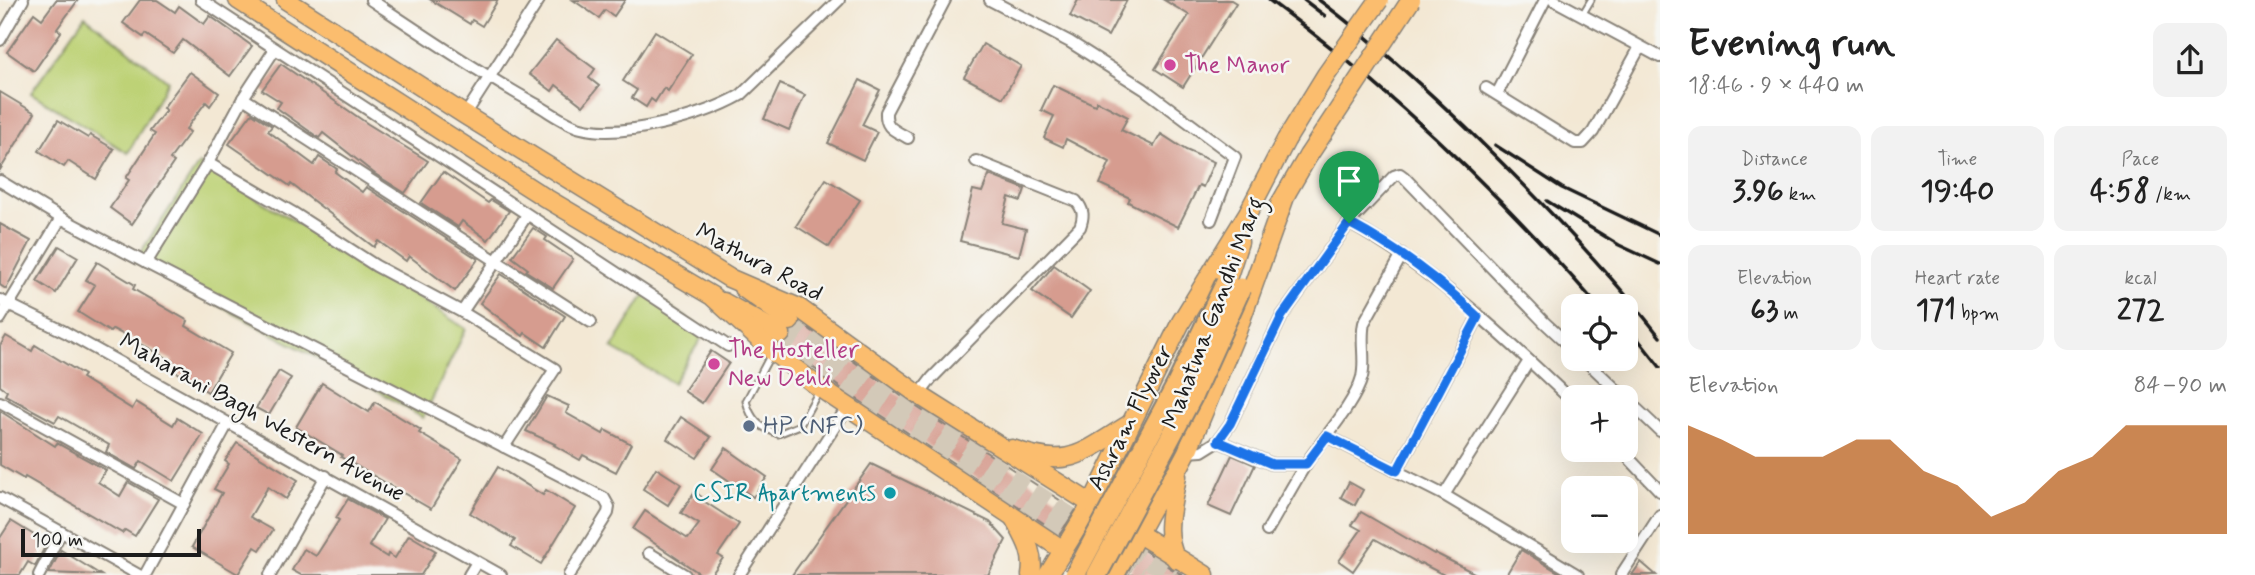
<!DOCTYPE html>
<meta charset="utf-8">
<style>
:root{--surface:#fff;--page:#f2f2f2;--text:#222;--muted:#767676;--accent:#b45309}
body{margin:0;font-family:Mynerve,sans-serif;background:var(--page);color:var(--text);height:100vh;display:flex;flex-direction:column;font-size:26px;white-space:nowrap}
*{box-sizing:border-box;margin:0}
p{font-size:23px;color:var(--muted)}
.icon{flex:none;width:38px;height:38px;fill:none;stroke:currentColor;stroke-width:2;stroke-linecap:round;stroke-linejoin:round}
.map{position:relative;flex:1;overflow:hidden}
.drawer{display:flex;flex-direction:column;background:var(--surface);width:595px}
.drawer>*{flex:none}
.fabs{position:absolute;left:1561px;top:294px;display:grid;gap:14px}
.fabs a{display:grid;place-items:center;width:77px;height:77px;border-radius:14px;background:var(--surface);box-shadow:0 7px 28px #0002;font-size:35px}
.scale{position:absolute;left:21px;bottom:18px;width:180px;box-sizing:border-box;padding-left:7px;border:4px solid #1c1c1c;border-top:0;font-size:19px;line-height:24px;white-space:nowrap;color:#1c1c1c;-webkit-text-stroke:5px #f6f6f2;paint-order:stroke}
.pin{position:absolute;display:grid;place-items:center;width:60px;height:60px;color:#fff;margin:-72px -30px;border-radius:50% 50% 50% 0;rotate:-45deg;box-shadow:0 0 7px #0007}
.pin .icon{rotate:45deg}
.round{display:grid;place-items:center;flex:none;width:74px;height:74px;border-radius:14px;background:var(--page)}
.overview{display:flex;align-items:center;justify-content:space-between;height:119px;padding:0 28px}
h1{font-size:38px;font-weight:700;line-height:52px}
.figures{display:grid;grid-template-columns:repeat(3,1fr);gap:10px;height:119px;padding:7px 28px}
.figures div{display:grid;align-content:center;border-radius:14px;background:var(--page);text-align:center}
.figures b{font-size:30px;font-weight:700}
.figures small{font-size:19px;font-weight:400}
.figures p{font-size:19px}
.chart{height:196px;padding:14px 28px}
.chart p{display:flex;justify-content:space-between}
.chart svg{width:100%;height:126px;margin-top:7px;fill:var(--accent);opacity:.7}
main{display:flex;flex:1;min-height:0}
.map>svg:first-child{display:block}
</style>
<main>
<div class="map">
<svg width="1660" height="575" viewBox="0 0 1660 575">
<rect width="100%" height="100%" fill="#f6f6f2"/>
<filter id="ink" filterUnits="userSpaceOnUse"><feTurbulence type="fractalNoise" baseFrequency=".0143" numOctaves="2"/><feDisplacementMap in="SourceGraphic" scale="14" xChannelSelector="R" yChannelSelector="G"/><feConvolveMatrix kernelMatrix="1 2 1 2 8 2 1 2 1" color-interpolation-filters="sRGB"/></filter>
<filter id="wash" filterUnits="userSpaceOnUse"><feTurbulence type="fractalNoise" baseFrequency=".00686" numOctaves="4" result="noise"/><feDisplacementMap in="SourceGraphic" scale="28" xChannelSelector="R" yChannelSelector="G"/><feGaussianBlur stdDeviation="1.57" result="paint"/><feColorMatrix in="noise" values="0 0 0 0 0 0 0 0 0 0 0 0 0 0 0 0 0 1.4 0 .05"/><feComposite in="paint" operator="in"/></filter>
<g filter="url(#wash)">
<rect width="100%" height="100%" fill="#f3e8d4"/>
<g fill="#bdd276" stroke="#6c7749" stroke-width="2">
<path d="M85,16l83,65 -40,72 -97,-60z"/>
<path d="M199,164l176,105 91,60 -43,89 -56,-34 -232,-123z"/>
<path d="M647,291l59,40 -33,52 -61,-35z"/>
</g>
<g id="blocks">
<g fill="#d69c8f">
<path d="M56,0h22l-21,29 4,3 -27,39 -27,-19 27,-39 8,6z"/>
<path d="M140,0h17l18,12 4,-6 25,18 6,-8 42,30 -22,30 -47,-36 -10,13 -28,-19 -2,3 -20,-14z"/>
<path d="M431,0h67l-16,26 -10,-6 -2,4z"/>
<path d="M573,0h52l-11,16 -9,-6 -6,8z"/>
<path d="M1078,0h49l-19,36 -38,-20z"/>
<path d="M1164,0h67l5,3 -53,84 -28,-18 34,-54z"/>
<path d="M655,31l37,23 -24,37 -4,-3 -9,14 -4,-3 -5,8 -14,-9 5,-8 -14,-9z"/>
<path d="M556,40l39,29 -6,9 10,8 -16,20 -27,-21 -4,6 -23,-17z"/>
<path d="M983,44l38,22 -18,32 -39,-21z"/>
<path d="M281,64l87,60 60,37 -23,32 -30,-19 -52,-41 -4,5 -42,-30 4,-6 -19,-12z"/>
<path d="M190,72l29,21 -9,13 -4,-4 -20,27 4,3 -20,27 4,3 -42,62 -22,-16 19,-28 -3,-2 29,-44 -5,-3 16,-21 -3,-2z"/>
<path d="M860,80l20,10 -18,35 15,7 -14,28 -35,-17z"/>
<path d="M780,84l25,11 -16,35 -25,-11z"/>
<path d="M1053,85l42,20 2,-4 31,16 -7,13 33,16 7,-12 25,16 28,12 -11,25 -4,-2 -21,42 -50,-25 2,-4 -30,-14 10,-22 -44,-23 -3,8 -19,-9 10,-22 -13,-6z"/>
<path d="M0,92l35,21 -35,57z"/>
<path d="M252,113l20,13 -4,5 46,34 5,-8 18,12 -2,3 27,20 4,-5 112,72 -23,32 -46,-35 -3,5 -28,-20 -4,6 -83,-63 -1,2 -61,-42z"/>
<path d="M58,120l30,18 2,-3 24,14 -18,30 -28,-18 -4,6 -25,-16z"/>
<path d="M443,172l45,31 3,-3 18,11 -21,29 -26,-19 -4,6 -37,-24z"/>
<path d="M989,175l36,14 -4,12 -12,-4 -7,26 24,6 -7,27 -59,-15 13,-51 9,2z"/>
<path d="M826,179l34,21 -31,47 -33,-21z"/>
<path d="M0,224l31,17 -25,48 -6,-4z"/>
<path d="M533,228l14,9 -2,3 28,19 -20,29 -27,-17 2,-2 -16,-12z"/>
<path d="M59,246l19,11 -22,36 -19,-12z"/>
<path d="M97,262l38,23 -2,4 55,32 -2,5 45,27 -23,39 -39,-25 4,-6 -60,-32 -3,3 -32,-20 17,-27 -9,-5z"/>
<path d="M1054,265l36,26 -19,27 -39,-27z"/>
<path d="M501,274l64,42 -19,31 -21,-14 -2,3 -43,-33z"/>
<path d="M801,323l111,81 163,106 -15,24 -218,-145 -59,-44 8,-5 1,-8 7,-4z"/>
<path d="M6,336l26,15 3,-6 49,30 -2,3 50,31 4,-7 37,23 4,-7 26,16 -29,47 -33,-20 -5,8 -30,-17 3,-7 -50,-29 -4,6 -50,-27 2,-4 -7,-5v-40z"/>
<path d="M711,351l18,12 -27,40 -18,-12z"/>
<path d="M279,371l12,7 -22,37 -13,-7z"/>
<path d="M322,383l47,29 6,-10 46,28 -2,3 43,26 -31,50 -90,-52 1,-2 -46,-28z"/>
<path d="M547,396l22,10 -3,7 37,21 2,-4 26,14 -15,28 -33,-17 -3,5 -26,-15 1,-1 -29,-13z"/>
<path d="M0,411l55,35 2,-3 49,27 -8,12 22,14 8,-14 30,17 -23,37 -10,-6 -3,3 -97,-56 -1,2 -24,-14z"/>
<path d="M681,417l30,20 -14,21 -30,-19z"/>
<path d="M237,443l61,37 -12,19 -18,-12 -18,30 23,13 -13,20 -5,-3 -17,27 -46,-27 30,-54 -8,-4 15,-25 -4,-3z"/>
<path d="M726,448l41,29 -14,20 -41,-28z"/>
<path d="M1232,455l23,10 -24,51 -23,-10z"/>
<path d="M871,464l119,58 16,18 -18,35h-196z"/>
<path d="M498,467l45,28 3,-5 29,18 -34,56 -30,-18 4,-6 -45,-27z"/>
<path d="M656,468l25,16 -13,21 -25,-16z"/>
<path d="M1349,482l14,8 -8,15 -14,-8z"/>
<path d="M695,492l8,6 -1,2 37,24 -21,31 5,3 -12,17h-9l-69,-46 12,-18 43,28 11,-15 -18,-11z"/>
<path d="M348,499l37,20 -16,27 18,11 1,-3 7,4 14,-23 27,16 -15,24h-120l-9,-5 12,-21 12,7 23,-36 -3,-2z"/>
<path d="M1361,512l73,42 1,-1 43,22h-34l-23,-12 -1,1 -45,-25 -22,32 -14,-10 22,-31 -9,-5z"/>
<path d="M11,521l36,22 -12,23 -7,-4 -8,13h-20v-37z"/>
<path d="M1142,549l28,19 13,7h-55z"/>
<path d="M61,550l40,25 -52,-2z"/>
<path d="M1521,550l42,25h-57z"/>
<path d="M1641,562l15,13h-24z"/>
</g>
</g>
</g>
<g filter="url(#ink)">
<use href="#blocks" fill-opacity="0" stroke="#888278" stroke-width="2"/>
<g fill="none" stroke-linecap="round" stroke-linejoin="round">
<g stroke="#d3c9b8" stroke-width="18" stroke-dasharray="18 9" stroke-linecap="butt">
<path d="M790,321l100,76 186,123 99,55"/>
<path d="M781,334l98,74 188,125 74,42"/>
</g>
<defs>
<g id="service">
<path d="M1582,15l9,-15"/>
<path d="M771,354l-25,47c5,19 13,26 32,33l22,-9 19,-34"/>
</g>
<g id="minor">
<path d="M201,0l527,346"/>
<path d="M371,0c54,36 107,72 163,103 15,8 31,21 47,25 42,11 123,-12 160,-33l98,-95"/>
<path d="M990,0l80,42 74,47 91,68 -24,63"/>
<path d="M1554,0l106,57"/>
<path d="M0,40l23,-40"/>
<path d="M1486,88l89,55h8l10,-11 47,-85"/>
<path d="M1497,94l48,-94"/>
<path d="M243,98l348,224"/>
<path d="M465,115l74,-115"/>
<path d="M908,138c-13,-8 -23,-9 -22,-26l59,-112"/>
<path d="M208,163l84,49 84,54 86,46 93,57 -51,78"/>
<path d="M0,181l61,37 85,45 62,-100 35,-65 32,-49"/>
<path d="M1349,223c84,46 155,113 224,179"/>
<path d="M146,263l458,235 5,9 -1,6 -39,62"/>
<path d="M0,300l65,32 436,243"/>
<path d="M462,312l65,-97"/>
<path d="M0,319l61,-101"/>
<path d="M1584,359l76,72"/>
<path d="M919,395l13,-17 148,-151c4,-11 4,-17 -4,-26l-100,-40"/>
<path d="M0,402l184,102"/>
<path d="M1327,436l117,59 134,80"/>
<path d="M1218,441l54,23h34"/>
<path d="M1621,450l39,41"/>
<path d="M1187,452l15,-1 16,-10 12,-17 52,-108 67,-93 45,-47 6,-2 4,3 140,145 29,27"/>
<path d="M1397,471l81,-154"/>
<path d="M1444,495l85,-134"/>
<path d="M0,498l139,77"/>
<path d="M1267,531c13,-22 25,-45 39,-67 15,-23 49,-60 56,-87 4,-17 -2,-36 2,-54l38,-68"/>
<path d="M649,553l36,22"/>
<path d="M39,575l22,-43"/>
<path d="M145,575l83,-152"/>
<path d="M270,575l56,-99"/>
<path d="M469,575l8,-13"/>
<path d="M739,575l109,-169"/>
<path d="M1621,575l39,-60"/>
</g>
<g id="primary">
<path d="M1280,204l28,-48"/>
<path d="M1226,282l13,-40"/>
<path d="M743,288l47,33"/>
<path d="M723,302l58,32"/>
<path d="M1012,449c59,21 69,4 118,-25"/>
<path d="M1014,518c10,19 21,34 17,57"/>
<path d="M1139,534l66,41"/>
<path d="M1176,559c-14,-26 -3,-56 1,-83"/>
<path d="M1048,575l43,-70 90,-183 67,-109 38,-73"/>
<path d="M1115,575l36,-66 27,-40 9,-17 50,-121 49,-137"/>
</g>
<g id="trunk">
<path d="M238,0l306,197 168,99 60,55 48,37 243,162"/>
<path d="M286,0l179,115 264,163 70,30 120,87 220,139"/>
</g>
</defs>
<use href="#service" stroke="#888278" stroke-width="9"/>
<use href="#minor" stroke="#888278" stroke-width="14"/>
<use href="#primary" stroke="#888278" stroke-width="21"/>
<use href="#trunk" stroke="#888278" stroke-width="21"/>
<use href="#service" stroke="#fff" stroke-width="5"/>
<use href="#minor" stroke="#fff" stroke-width="10"/>
<use href="#primary" stroke="#fbbd6e" stroke-width="18"/>
<use href="#trunk" stroke="#fbbd6e" stroke-width="18"/>
<g stroke="#1c1c1c" stroke-width="3.5">
<path d="M1269,0c122,89 230,193 329,306"/>
<path d="M1304,0l21,16"/>
<path d="M1319,0c72,54 139,118 202,182 49,50 96,100 139,155"/>
<path d="M1495,145l67,43 98,47"/>
<path d="M1547,201l72,44 41,19"/>
<path d="M1626,324l34,43"/>
</g>
<defs>
<g id="primary-bridge">
<path d="M1286,140l40,-65 53,-75"/>
<path d="M1308,156l103,-156"/>
</g>
<g id="motorway-bridge">
<path d="M1075,575l101,-189 50,-104"/>
<path d="M1097,575l95,-178 49,-109"/>
</g>
</defs>
<use href="#primary-bridge" stroke="#888278" stroke-width="21" stroke-linecap="butt"/>
<use href="#motorway-bridge" stroke="#888278" stroke-width="23" stroke-linecap="butt"/>
<use href="#primary-bridge" stroke="#fbbd6e" stroke-width="18"/>
<use href="#motorway-bridge" stroke="#fbbd6e" stroke-width="19"/>
</g>
</g>
<g fill="none" stroke-linecap="round" stroke-linejoin="round" filter="url(#ink)">
<defs>
<path id="route" d="M1349,223c47,25 91,57 129,94l-81,154 -70,-35 -21,28h-34l-54,-23 12,-17 52,-108z"/>
</defs>
<use href="#route" stroke="#fff" stroke-width="14"/>
<use href="#route" stroke="#1a73e8" stroke-width="9"/>
</g>
<g fill="#d1479c" stroke="#f6f6f2" stroke-width="2.5">
<circle cx="1170" cy="65" r="7"/>
<circle cx="714" cy="364" r="7"/>
</g>
<circle fill="#5c6f8a" stroke="#f6f6f2" stroke-width="2.5" cx="749" cy="426" r="7"/>
<circle fill="#0f9aa8" stroke="#f6f6f2" stroke-width="2.5" cx="890" cy="493" r="7"/>
<g text-anchor="middle" dominant-baseline="central" stroke-width="5" stroke-linejoin="round" paint-order="stroke">
<g font-size="24" fill="#b23c85" stroke="#f6f6f2" text-anchor="start">
<text x="1184" y="65">The Manor</text>
<text x="728" y="350">The Hosteller<tspan x="728" dy="28">New Dehli</tspan></text>
</g>
<g font-size="24" fill="#1c1c1c" stroke="#f6f6f2">
<text transform="translate(759 263) rotate(28)">Mathura Road</text>
<text transform="translate(1214 313) rotate(-69)">Mahatma Gandhi Marg</text>
<text transform="translate(262 418) rotate(29)">Maharani Bagh Western Avenue</text>
<text transform="translate(1131 418) rotate(-63)">Ashram Flyover</text>
</g>
<g font-size="24" fill="#4e5e75" stroke="#f6f6f2" text-anchor="start">
<text x="763" y="426">HP (NFC)</text>
</g>
<g font-size="24" fill="#0d838f" stroke="#f6f6f2" text-anchor="end">
<text x="876" y="493">CSIR Apartments</text>
</g>
</g>
</svg>
<div class="fabs">
<a><svg class="icon" aria-label="locate" viewBox="0 0 24 24"><circle cx="12" cy="12" r="6"/><path d="M12 2v4M12 18v4M2 12h4M18 12h4"/></svg></a>
<a>+</a>
<a>−</a>
</div>
<div class="scale">100 m</div>
<div class="pin" style="left:1349px;top:223px;background:#1e9e55"><svg class="icon" aria-label="arrive" viewBox="0 0 24 24"><path d="M6 21V4h12l-3 4 3 4H6"/></svg></div>
</div>
<section class="drawer">
<div class="overview"><div><h1>Evening run</h1><p>18:46 · 9 × 440 m</p></div><a class="round"><svg class="icon" aria-label="share" viewBox="0 0 24 24"><path d="M12 15V3M7 8l5-5 5 5M5 13v7h14v-7"/></svg></a></div>
<div class="figures">
<div><p>Distance</p><b>3.96<small> km</small></b></div>
<div><p>Time</p><b>19:40</b></div>
<div><p>Pace</p><b>4:58<small> /km</small></b></div>
</div>
<div class="figures">
<div><p>Elevation</p><b>63<small> m</small></b></div>
<div><p>Heart rate</p><b>171<small> bpm</small></b></div>
<div><p>kcal</p><b>272</b></div>
</div>
<div class="chart"><p><span>Elevation</span>84–90 m</p>
<svg viewBox="0 0 160 44" preserveAspectRatio="none"><path d="M0 44V6L10 11L20 17L30 17L40 17L50 11L60 11L70 22L80 27L90 38L100 33L110 22L120 17L130 6L140 6L150 6L160 6V44z"/></svg>
</div>
</section>
</main>
